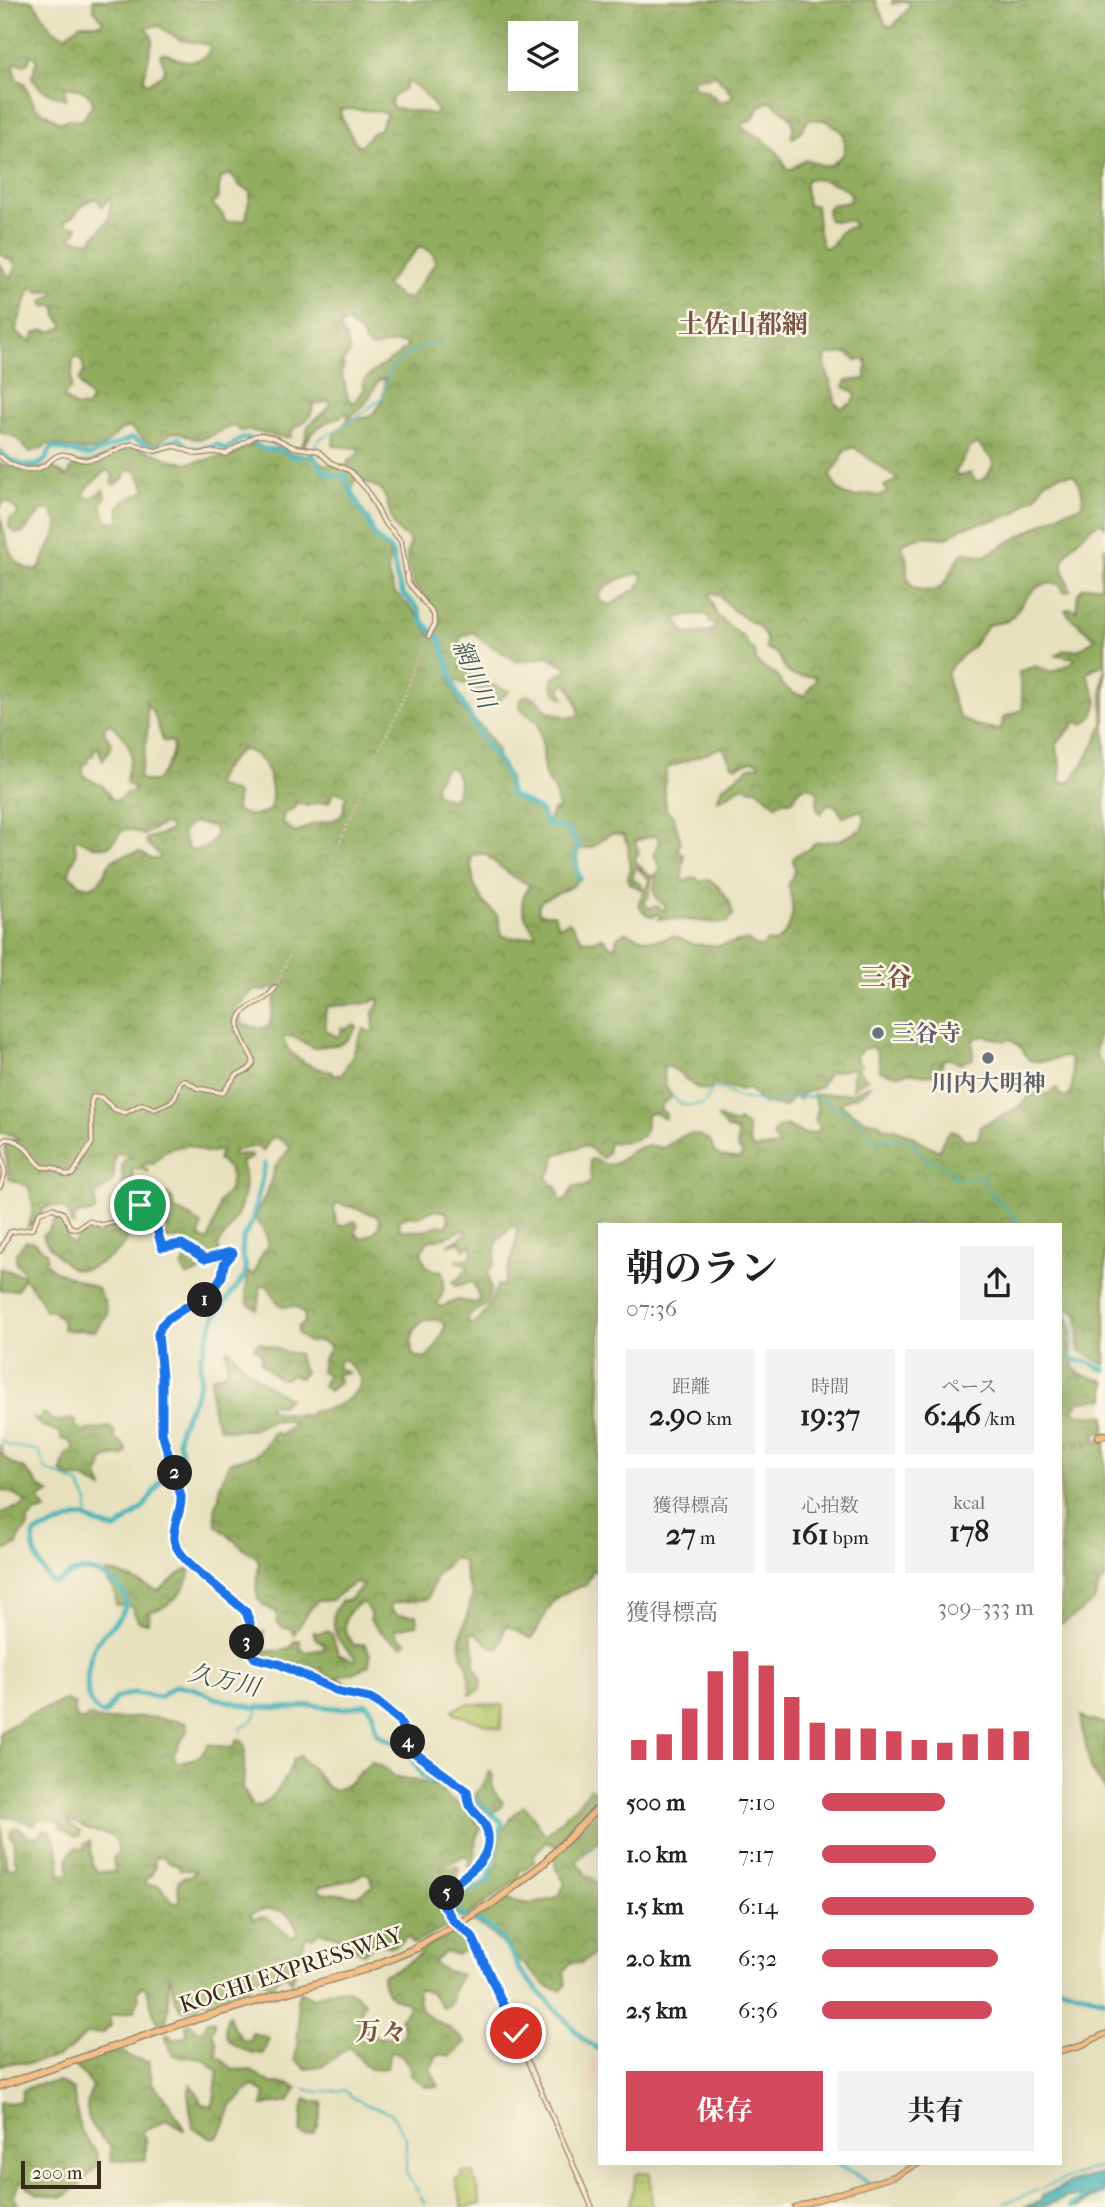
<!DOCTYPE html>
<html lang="ja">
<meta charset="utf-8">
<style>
:root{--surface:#fff;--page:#f2f2f2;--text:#222;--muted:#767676;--accent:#d1495b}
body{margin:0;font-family:"IM FELL French Canon","Noto Serif JP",serif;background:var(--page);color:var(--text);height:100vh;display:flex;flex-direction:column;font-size:26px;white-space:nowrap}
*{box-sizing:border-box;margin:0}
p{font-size:23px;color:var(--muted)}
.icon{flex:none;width:38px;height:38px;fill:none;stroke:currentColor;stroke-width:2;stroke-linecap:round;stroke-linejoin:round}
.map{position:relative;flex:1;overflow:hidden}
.panel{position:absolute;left:598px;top:1223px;width:464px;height:942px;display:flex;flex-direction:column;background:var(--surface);border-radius:0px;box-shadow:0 7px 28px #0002}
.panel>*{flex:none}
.fabs{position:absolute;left:508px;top:21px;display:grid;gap:14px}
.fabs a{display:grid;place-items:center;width:70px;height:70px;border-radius:0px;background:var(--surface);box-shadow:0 7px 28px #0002;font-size:35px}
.scale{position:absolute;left:21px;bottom:18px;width:80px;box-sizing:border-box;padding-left:7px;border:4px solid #3b2a1e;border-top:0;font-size:19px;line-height:24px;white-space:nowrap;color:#3b2a1e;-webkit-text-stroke:5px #fcf5e5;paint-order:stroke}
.pin{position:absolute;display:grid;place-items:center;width:60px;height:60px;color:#fff;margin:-30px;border:4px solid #fff;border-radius:50%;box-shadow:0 2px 7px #0007}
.km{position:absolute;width:35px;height:35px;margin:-18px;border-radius:50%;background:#222;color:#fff;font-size:19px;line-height:35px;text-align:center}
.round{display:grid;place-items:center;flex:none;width:74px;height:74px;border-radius:0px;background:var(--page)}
.headline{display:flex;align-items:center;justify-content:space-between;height:119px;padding:0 28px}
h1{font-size:38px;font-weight:700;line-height:52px}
.metrics{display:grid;grid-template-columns:repeat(3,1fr);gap:10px;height:119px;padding:7px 28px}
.metrics div{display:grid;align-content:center;border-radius:0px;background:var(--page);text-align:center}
.metrics b{font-size:30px;font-weight:700}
.metrics small{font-size:19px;font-weight:400}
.metrics p{font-size:19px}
.chart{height:196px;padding:14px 28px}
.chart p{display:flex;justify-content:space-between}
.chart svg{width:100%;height:126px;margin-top:7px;stroke:var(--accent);stroke-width:6}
.primary-button{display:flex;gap:14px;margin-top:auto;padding:14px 28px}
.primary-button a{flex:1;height:80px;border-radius:0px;background:var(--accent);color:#fff;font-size:28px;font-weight:700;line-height:80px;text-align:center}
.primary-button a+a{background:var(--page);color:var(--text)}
ul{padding:0 28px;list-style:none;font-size:23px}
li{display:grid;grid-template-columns:112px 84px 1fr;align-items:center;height:52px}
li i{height:18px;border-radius:9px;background:var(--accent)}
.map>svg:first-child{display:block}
</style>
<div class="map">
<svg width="1105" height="2207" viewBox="0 0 1105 2207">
<defs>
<pattern id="grass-tufts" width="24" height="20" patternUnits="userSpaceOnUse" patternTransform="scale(1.75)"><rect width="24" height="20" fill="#b7c86b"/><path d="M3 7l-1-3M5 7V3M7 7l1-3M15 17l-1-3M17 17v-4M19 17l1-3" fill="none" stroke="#96a357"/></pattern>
<pattern id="forest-crowns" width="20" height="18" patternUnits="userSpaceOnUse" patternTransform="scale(1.75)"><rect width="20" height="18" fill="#91ac5f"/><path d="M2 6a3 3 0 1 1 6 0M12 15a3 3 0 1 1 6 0" fill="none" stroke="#788c4e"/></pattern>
<pattern id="water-ripples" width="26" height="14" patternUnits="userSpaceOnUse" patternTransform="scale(1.75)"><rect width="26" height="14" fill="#3fb0b6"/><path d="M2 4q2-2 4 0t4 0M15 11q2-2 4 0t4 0" fill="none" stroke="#368f93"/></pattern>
</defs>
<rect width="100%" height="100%" fill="#fcf5e5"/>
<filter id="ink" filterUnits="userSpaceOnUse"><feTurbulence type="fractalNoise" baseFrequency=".0143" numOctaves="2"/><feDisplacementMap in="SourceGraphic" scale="14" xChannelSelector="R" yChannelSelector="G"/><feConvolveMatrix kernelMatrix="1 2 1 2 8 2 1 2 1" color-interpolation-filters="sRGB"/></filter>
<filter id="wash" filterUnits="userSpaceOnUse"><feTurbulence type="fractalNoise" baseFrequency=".00686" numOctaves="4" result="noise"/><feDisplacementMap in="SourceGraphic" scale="28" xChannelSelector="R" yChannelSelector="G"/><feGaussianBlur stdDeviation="1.57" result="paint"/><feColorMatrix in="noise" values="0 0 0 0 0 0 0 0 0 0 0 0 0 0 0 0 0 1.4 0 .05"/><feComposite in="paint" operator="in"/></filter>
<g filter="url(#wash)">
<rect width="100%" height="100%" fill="#e7e0bd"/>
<path fill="#ebd8ba" d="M591,2055l9,2v43l-18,-3 -1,-13 4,-4 4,-12z"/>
<g fill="url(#grass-tufts)" stroke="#797944" stroke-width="2">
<path d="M468,1704l35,1 -2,24 -46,-15 -2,-5z"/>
<path d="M461,2172l12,1 8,31 -18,3 -8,-28 7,-2z"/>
<path d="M650,2172l2,35h-23l7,-32 2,-2z"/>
</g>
<g fill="url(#forest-crowns)" stroke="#666b3e" stroke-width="2" fill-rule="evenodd">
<path d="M0,0h32l21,30 13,6 14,-12h20l3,-3 -9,-11 -1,-10h782l11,25 6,2 18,-20 -2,-6 -16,3v-4h213v527l-4,-5c-10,4 -37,29 -38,41 -1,8 6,19 7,28l-6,1 -4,-8c-31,-5 -34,20 -52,37l-20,4 -16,22 -19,17 -6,10 6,27 7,17 15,7 26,5 2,-12 20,-9 -4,-37 15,-6 19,6 20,-10 2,-4 -19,-3 8,-5 16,-1 15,-10c-9,-11 -23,-16 -30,-29l6,-2 5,3 2,-18 5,-6 18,-1v-16l4,-24v119l-11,3 -7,6 11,29 -5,13 -9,8 -11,-2v4l-17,18c1,13 9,22 2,36l11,3c10,-12 32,-46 34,-61 1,-8 -1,-15 -1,-22 -1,-12 1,-23 3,-34v346l-4,4 3,4c-2,19 -18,31 1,47v298l-25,-15c-3,-12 1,-24 -2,-35l-11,-7v14l4,9 -2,10 2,17 3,9 5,7 26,7v18l-25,2 -8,10 8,4 25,1v16l-10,1 1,9 9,-2v141l-5,2 -6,18c-11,8 -21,17 -33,23l-1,-399h-460v348l-7,-3 -7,15c-9,3 -19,6 -27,11 -11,8 -18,31 -28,43l-25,-14 -7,24 -7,-2 -17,-14 -5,1 6,24 -3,6 9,16 -2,9 -10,6 -2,-29 -7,-12 -1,-14 13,-46 -6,-12 -4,-21 -9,-3 -18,17 -8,24 -36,4 -2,6 8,6h18l1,10 -22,4 2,8 10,5 -4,4c-14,-5 -24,-15 -33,-26v-7l-7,-11c-20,8 -24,27 -9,43l11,-1 5,11 -1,10 -14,7 -19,5 14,8 8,8c-13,-3 -25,-8 -36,-16v-8l-25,-2 -19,-8 -21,-5 1,-18 6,-5 1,19 15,1 9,-2 6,-8 5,-1v9l7,3 18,-3 -2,-6 -7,-4 -3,-7 7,1 6,-2 6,3 6,20 17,7 1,-4c-17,-13 -23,-21 -23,-43l8,-13 9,-2 13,-13 -9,-3 -22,17 -14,1 -7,7 -17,26 -4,-6h-7l-6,-6v-10l-13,-6 -6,-8 -2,-9 3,-27 -4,-6 -9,-5 -30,-26 -1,-19 4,-9v-9l10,-25c9,-5 19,-4 27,-9 9,-5 11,-15 18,-22l7,3 14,-13 -17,-2 -9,1 -17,9h-22l-11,-2c-8,-17 -9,-33 -7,-51l12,-3 4,-8 -2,-16 5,1c14,20 36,35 58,47l-8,7h-12l2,6 38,5 3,-5c19,0 46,-12 49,-32l-15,-19h-6l-3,8 11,5 -12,1 4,8 -11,9 -6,-6 5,-10 -7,-4 2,-11 8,-14 -12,-5 -11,1 -10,-8v-7l7,-5 -1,-8 -8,-8 -13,1 -5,-4 -10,-17h-7c-2,8 0,15 -4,23l-9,-5 -2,-13 2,-19 6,3 5,-15 9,-16 -1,-7 -11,-18 1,-7 10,-19 8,-26 16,-20 -15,-10 -5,1 -8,13 -7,-5 -23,5 1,4 14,-1 4,3 -11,6c9,23 1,45 -11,65 -4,8 -8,8 -12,18l3,12 -4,9 -30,9 -5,-8 9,-22 -11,-7h-14l2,-21 -11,-20 11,-4 4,5 4,12c11,2 16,9 26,13l-3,13 9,4 9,-26 2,-13 9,-10 4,-14 -3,-9 -11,-9 3,-10 -14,3 -18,-8 -16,3 -8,3 -12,13h-12l8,8 -8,-3 -10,1 4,11 -8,12 -4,-2 -1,-25 3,-7 6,-1 -8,-5 -7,1c-5,10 2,22 -6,30 -4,4 -10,8 -15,11l1,15 -5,3h-12l-5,5 1,8 -4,-2c-2,-3 -1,-8 -3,-11 -2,-3 -6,-6 -10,-6 -18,-6 -19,16 -31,21 3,-7 7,-15 6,-23 -1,-6 -4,-9 -3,-16 -6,-7 -16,-6 -22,-11 1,-11 -4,-22 -3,-33l7,-5h7l-6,-5 -13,-2v-620c5,22 9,58 37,57l5,-5c2,-21 27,-31 8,-56l-8,1 -19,23h-8l-6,-6 1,-8 7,-3 1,-4 -9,-10h-6l-3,7v-46l24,8 28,-4 16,10 3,-9 8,-5 14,-2 36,-14h9l36,14 15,2 46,-9 16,-9 19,5 10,-1 9,4 20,2 16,10 22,2 1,-6 10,-7 1,-6 -26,-2 1,-13c7,-5 16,-11 14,-20 -12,6 -26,9 -36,20 -4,5 -5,10 -11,14l5,-10 2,-11 23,-21 -1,-4 -17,4c0,13 -11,19 -21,25l-1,7c-16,3 -31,-9 -51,-6l-4,-5c-14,0 -24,13 -38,13 -10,0 -19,-11 -28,-5 -5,3 -8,8 -14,11l-12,-5 -14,-13c-14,1 -19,18 -32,22 -18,5 -34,-4 -52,-5l-4,5 -13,3 -13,-15 -16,-5v-168l8,12h4l3,-6v-7l-15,-9zM158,25l22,15 30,5c0,14 -16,18 -28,15 -7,-1 -11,-5 -18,-7l-4,2 5,13 -2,6 -13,9 -5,-1 -1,-4 9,-39 -7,-11zM520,33h45v46h-45zM30,56h5l2,6 -5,15c6,13 20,18 34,22l-1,-13c12,2 26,5 28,18l-11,17 -14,-2 -7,4 -26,-16 -11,-24 -8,-4 -2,-13 1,-3 10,2 4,-3zM716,75l17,20 -4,5 -9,2 -13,-11 -13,-4 -2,-5 3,-3zM407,81l15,10 16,20 -5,3 -39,-6 -3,-4 2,-7 12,-9zM771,101c7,8 23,13 22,26 0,4 -2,7 -1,11l6,-3 11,-15c21,-1 17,1 34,13l2,16 -2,6 -12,10 -7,1 -18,-7 -15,10h-5c-5,-21 -27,-32 -44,-42l2,-4 8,-3 8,-14zM348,109l30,2 9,3 -8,16 -7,3 -12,14c-7,-6 -20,-30 -20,-37zM230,174l11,13 9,4c1,9 -4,16 -3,26l-3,3 -19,2 -2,-7 -12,-12 8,-4v-12l2,-9zM807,179c12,-1 36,5 44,15l-2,8 -18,3 -4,5 2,10c8,3 14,-1 23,1l2,5 -12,4 -11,16 -7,2c-7,-14 -6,-27 -8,-43h-8l-3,-19zM97,198l4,8h2l5,-7h3l-2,20 -19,23 -19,-3v-3l5,-3 2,-7h-10l-4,-4c16,-7 15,-20 33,-24zM419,246c9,3 16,6 16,17l-25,36 -10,-2 -15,-12c7,-7 11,-14 17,-20 6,-7 13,-10 17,-19zM31,286l8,6 14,-2 1,4 -12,8 3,5 7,-2 4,3 1,8 6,8v3c-7,3 -13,6 -20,3l-9,4 -2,8 -17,-10zM349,322l3,5 11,8c4,29 30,-2 45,11 -11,14 -40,24 -46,39l4,3 -13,15c-10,-6 -5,-20 -12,-28l3,-10h-4l10,-12 -3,-13 -7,-11 3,-6zM846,353l11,8 9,-2v20l-20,2 -2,6 10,5 2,6 -5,6 -10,4 -6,-5c0,-17 -13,-31 -9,-48zM77,357l5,4 2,10 -5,9 2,6 10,13 -4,8 -13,-1 -10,-9 1,-4 6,-4 2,-31zM385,379c0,21 -8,45 -35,38l15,-13 14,-24zM977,443l16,17c0,10 -7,21 -18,21l-4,-8 -11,3 -5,-3 15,-25zM854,447l44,33 -14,6 3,6c-11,8 -11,1 -21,2 -6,1 -5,3 -11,3 -14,-1 -21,-11 -25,-22l11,-15 3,-9zM129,469l7,2 10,19c-10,7 -22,8 -28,19l2,7 -1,6 -11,-1 -5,-8 -2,-9 5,-7 -3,-7 -12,8 -8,-2c5,-13 14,-16 23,-26l5,3 2,4 -2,6 3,2 8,-5zM1060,475h13c6,6 16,28 4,33 -4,2 -9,1 -12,3l-81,45 -20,-5c-18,20 -15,51 -52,36 -7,-13 -5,-11 -5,-24 0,-6 -4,-12 -5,-19 15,-8 27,-9 44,-6l18,-11 33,-7 19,-7 11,-12 10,-5 8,-15zM356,477c7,8 18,6 25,13 10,12 7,31 18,42 3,3 7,4 10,7l1,6c-7,12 0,32 7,44 4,6 11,10 16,17 3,5 3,9 8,14l-4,6 -2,10 -6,-3 -14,-21 -21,-20 -6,-18 2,-19 -4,-9 -16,-15 -2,-9 -16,-32zM641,573l2,6 -7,12h-5l-20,14 -11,-4 -1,-6c9,-13 26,-19 42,-22zM714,593l5,2 15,16 25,16 7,11v11c19,4 13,17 24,25 7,4 18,2 25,2l1,3 -11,17 -10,-2 -13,-9 -3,-7 -5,-5 -12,-6 -5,-5 -3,-12 -5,-3 -5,-9 -27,-22 -8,-22zM703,614l6,2v7l6,1 1,4 -9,4 -22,2 -9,-15 11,-4zM473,632l9,8 36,22 30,-6 20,11 -2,4 -13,7 -1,8 3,7 9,5 -4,-10 6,-5c6,6 13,23 13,31 -9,8 -20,-1 -31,-2l-12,-14 -10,-3 -7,6 2,8 17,14 5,26 1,23 3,8 7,9 5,20 -6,1 -4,12c-13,-14 -19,-20 -38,-25l-5,-20 -9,-18v-9l-13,-20 -24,-23 -11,-30 34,15 7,10 5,2 14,-13 -21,-8 -15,-14 -8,-4 -1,-16 -5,-6 2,-6zM146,702l8,12 9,27 9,1c4,13 -8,30 -17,39h-11l-5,-4 5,-19 4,-31zM109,724c8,2 22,21 22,31 -1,9 -5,18 -5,28l9,5 -1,3 -8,2 -9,8 -5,-2 -9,-13 -17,-8 -3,-5v-7l5,-4v-6h5l2,-8h3l5,12 9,-15 -9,-16zM723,747l8,17 5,3 16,-6 6,1 2,3 -10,2 -27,20 -6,12c11,0 17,-11 28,-13l4,3h8l19,16 7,-4h9l9,-13 9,-2 8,6 -1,18 4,3 8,-10 7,3 7,11 18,-7 4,8 -3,11 -22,11 -25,3 -7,7 -11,4 -4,5 2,12 -7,13c7,23 7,43 -12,59l-9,-2 -5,6 -7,-1 -7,-6 -32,6 -24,-2 -19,-8c-17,7 -31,4 -47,-4l-9,5 -2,10 -5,-1 -8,-9 -10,4 -9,-1 -14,-18 -11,4 -4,-12h-14l-2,-6 3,-7 32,-15 7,-9 -3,-19 2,-9c5,-1 9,0 13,-2 14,-6 11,-18 33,-11v5h2c3,9 0,17 4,27l-3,9 1,6 14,7 -2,-6 -9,-5 4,-11h6l-7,-7v-4l4,-4 -4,-12 21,-6 3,5 -5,15 7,15 -7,5 2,1 -2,1 2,3c-4,11 -1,20 9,25v7l-8,-6 -8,2 -5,-5 5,-7 3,-19 -12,-9 -1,2 11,10 -11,22v3l4,7 10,5 3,-3 5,3 -2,2c23,-2 45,5 68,4l6,-8c-2,-14 -13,-31 -27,-36l-5,4 -6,-6 -10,4 -3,-4 2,-22 -4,-2 -2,-6 3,-4 -7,-26 -8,-7 -2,-23 3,-19zM245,750c23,6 31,38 25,59 -11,9 -22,8 -34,1l1,-16c-7,-5 -15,-4 -22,-10 6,-16 13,-20 24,-33zM446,767l6,1c9,9 8,20 2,30l-5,1 -13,-6 -1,-9zM334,791l12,4 1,3 -3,3c2,25 -18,18 -33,24 -5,2 -10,6 -16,8l-13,-11 2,-8 11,-7v-5l12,4 9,-3 13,-1zM194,822l20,5 2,7 -7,12 -16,5 -5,-3 -6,-15zM163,824l7,2v5l-24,8 1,5 14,12 -3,3h-7l-11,-7c-9,2 -22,3 -28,9 -11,11 -5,20 -23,26l-8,-2 -12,-10c1,-16 12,-16 5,-33l3,-3c10,3 16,10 28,8 17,-3 9,-29 38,-12zM477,854h8l28,23 17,8c-15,17 -5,34 6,50l-19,3 -15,-2 -4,-20 -15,-14 -9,-18 -3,-19 1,-9zM269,988h5l2,5 -6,31c-9,8 -16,2 -27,1l-4,-9 -5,-3v-4l20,-19 12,1zM377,999l3,2 -7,12 1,18 -4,1 -6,-3c-6,8 -7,14 -10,23 -2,8 -9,13 -11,22l-9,2 -4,-5c-17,-2 -41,-14 -47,-31l3,-4 8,1 20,11c25,-7 26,5 43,-21l-3,-2 -9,4 -4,-1v6l-3,3 -12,-6 -1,-16 2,-8c16,-3 36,0 50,-8zM985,1036l20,5 6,-2 10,9 8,12c17,4 25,-3 40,-3 5,12 5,29 -1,40l-7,-1 -5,-8 -9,6h-16c-12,17 -32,22 -50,32l-3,14 -14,-1 -6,-6 -8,-2 -5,5 -6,15c-15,-7 -40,-26 -56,-23l-3,-5 -15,-3 -25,-16c9,-8 24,-6 30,-19l-17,8 -40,2 5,14 -3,12 5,7 -5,5 -11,1 -18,-9 -9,3 -4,8 6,10 -25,3 -4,-5 -3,-18 -8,-5 -4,3 -18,-7 10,12 6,1 5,3 -1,14 5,6 -1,6 -20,-3 -7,-4 -3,-11c-23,-13 -28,-5 -48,7 -5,-1 -11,-3 -17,-2 -24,3 -26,30 -52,13l-4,1 1,21 -5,5h-12l-8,13 -5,4c-3,-5 -1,-8 -3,-13 -1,-6 -9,-6 -11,-13l6,-8 2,-14 29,-10 8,4 3,4 8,5 4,-4 2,-11 21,-2 13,-5c4,-7 1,-14 5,-22l7,-1 10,6 1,-5 -5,-4v-5l11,-8 -7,-13 -2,-18c19,0 26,26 46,24l4,-5c13,0 25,7 36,4l14,14 21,4 9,-10 7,3 1,-6 18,-6 9,-15 26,-5 -2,21 15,-10 -9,-9 3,-5 -4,-4 -1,-6 7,-6 9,-2c9,7 6,14 8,24 5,1 11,3 17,4 5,0 11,-3 17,-2 16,3 24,7 30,-14h7l8,4 14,-4v-17l2,-4zM339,1203c12,5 31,8 40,15v9l-7,7 -12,5 -5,-8 3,-6 -3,-4 -12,5 -7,-2 -2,-18zM435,1210l11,2 3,9 -3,6 -7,-2 -17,6 -22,-1 -2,-10 11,-5c13,6 13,-3 26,-5zM516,1225c5,12 -8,44 -12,59l-2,2 -4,-2 -10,24 -7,10 -9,6 -5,-1c2,-12 10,-12 19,-18l5,-15 -3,-18 6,-9 3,-24c8,-3 10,-11 19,-14zM463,1229l4,2 -8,8 -12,6 13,-3 4,8 8,-7 -1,14 -14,4 10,4v3l-8,10 -7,4 4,4 17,-4 7,18 -4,3 -18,-3 -17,7 -4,-4c7,-8 9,-23 5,-32l-8,-1 -8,-4 -5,-14 7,-11 21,-5zM425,1320c8,0 16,-2 20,6l-7,17 -10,14h-11l-5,-3c-2,-14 0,-27 13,-34z"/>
<path d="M126,1210l6,2c0,11 -1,22 -8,32 -8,12 -38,31 -52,24 -10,-5 -25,-23 -30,-33l6,-4 6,-11 9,-1 5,10 -1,10 6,6 6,-10 8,-4 11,5 9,-8 10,-4 4,-10z"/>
<path d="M26,1241l7,1 14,11 -1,10 9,8 42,17 8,15 2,12 -12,16c-11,-2 -22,1 -32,-2l-1,-9 -9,-9 -8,-1 -8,-17 -14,-15 -6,12h-17v-22l23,7v-5l-7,-8v-9z"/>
<path d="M259,1342l26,10 13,2 2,10 5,8 -5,6 -8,-4 -7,5 -7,-1 -17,-15 1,-9 -8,-7z"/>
<path d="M43,1413l5,2 2,4 9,2 15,-2 2,8 7,4 26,-4 6,5 -1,6 7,4 6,9 -3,5 -9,-1 -12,5 -5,16 5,13 -20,-10 -19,-3 -3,-5 4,-15 9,-8 -4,-7 -9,-2v-6l-21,-8 -8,-8 7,3z"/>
<path d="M0,1444l3,12 9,8 13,5 14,17 11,7 -10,4 -1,3 7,10 -11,3 -7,7v7l-8,9 -3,9 -11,5 -6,-1v-36l22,-7 4,-4 -12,-8 -14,-4z"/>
<path d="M190,1568c-2,24 -19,38 -40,44l-2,11 -9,-1 -8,-16 -15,-1 -1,-14 -8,-11 -1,-8 13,2 39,17c12,-8 19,-17 32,-23z"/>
<path d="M66,1700l9,4 -1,8 3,7 7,1 7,-4c14,9 34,1 50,1 14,0 32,3 45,6l1,7 -14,26 4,6c16,0 24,-4 32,-18l24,4 5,-9 5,2 2,8 -2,40 10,17 10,-1c4,-6 9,-8 13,-13 7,-9 14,-22 17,-33l7,-3c3,5 7,8 12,12 11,10 14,31 34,17 10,-6 16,-16 26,-23l13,6 9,8 39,9 17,14 19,11 12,19c-11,12 -2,25 -8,39l-6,-2 3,-5 -5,-6 -25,13 1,3 14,-5 4,2 -2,10c-6,5 -14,6 -22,11 -2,14 9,26 17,36l-39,19 -5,-8 -15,11 -16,-4 -14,10 -29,-18 -14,-3 -8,6 -4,-2 -4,5 -12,40 -8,-7 -13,13 -11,-8 -6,2 -11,13 -21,9 -9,1 -8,-4 -11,11 -14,-2 -6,-13 -4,-21c-5,19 3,29 -5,48l-5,2c-9,-10 -8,-26 -15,-38h-4l-4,6 2,4 -5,14 -25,5 2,10 -5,3 -2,4 -18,1 -15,15 -14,8 -29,7 -10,-2 -18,3v-243l7,46h6l4,-4 -3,-8v-15l-4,-6 2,-6 6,-2 11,10 10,-1 4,-7 8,2 9,27 -1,14 5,3 5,-2 -1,-16 8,-10 9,3 -1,-6 6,-3 2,23 6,8h17l-2,-14 5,-5c0,-23 -12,-17 -28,-23 -8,-3 -13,-8 -22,-9l3,5 9,5v5l-5,1 -14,-9 -1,-5 -6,-3 -17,-1 -2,5c-13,0 -19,-9 -35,-7v-85l29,-17zM157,1856l8,1 2,5 12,3 1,5h15l-3,6 -10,2 -4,4 1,19 -5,2 -16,-18h-12l-1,-5 7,-6 3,-7 -1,-7zM362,1873l7,1 5,11 -17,11 -37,-4 -1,-5 36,-8zM265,1909c17,-1 32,7 32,25l-3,3c-18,-3 -21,-28 -41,-17l-3,-6z"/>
<path d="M1081,1716l7,4 17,3v66l-14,-20 -10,-46z"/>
<path d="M490,1771l3,5c-3,13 1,17 10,26l-3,6 -8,5c-8,-4 -10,-12 -17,-17 6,-11 10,-11 15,-25z"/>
<path d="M591,1788l9,10v42l-24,21 8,10v3l7,3 9,9v56l-2,9 -17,12 -10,-1 -7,10 2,13 -5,5 -13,-3 -64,-60 -13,-5 34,-24c23,8 31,8 54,-2l6,-13 -9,-14 -2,-15 42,-39 1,-3 -4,-5 -37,39 -10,-4 -12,12 1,7 -11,9h-5v8l-56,41 -8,-4 -4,-15 2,-6c21,-3 43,-11 45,-35 1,-10 0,-18 2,-28l6,-5 4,-8 14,-12c10,8 13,20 22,29l32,-31z"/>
<path d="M458,1929l10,9 6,7 -17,10 -13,-4 -11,12 14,8 15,4 -7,11 -5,18 -7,4c-7,-10 -12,-18 -25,-19 -2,25 11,28 30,38 6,4 12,10 18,15l-15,14 -13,-2 -8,15 9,17 -14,1 -14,-12 -2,-10 -7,-9 -12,-5 -3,17 -18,1 -20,-22 -28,20 -15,2 -11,-9 4,-37 -2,-24 3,-8 13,7c25,-10 31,-15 52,4l-7,16 1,7 19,12h25l1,-10 -4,-9 9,-10 -2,-5c-15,-5 -25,-11 -25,-28l17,-7 21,-14 2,-6 23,-10z"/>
<path d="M229,2015l4,12 9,12 8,2 2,-8 17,5 -6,16c-23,-2 -47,-13 -34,-39z"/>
<path d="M213,2020l2,5 -3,7 4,8 1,16 16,13 17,1 21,13 17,1 9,4 -8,14 -27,4 3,-13 -13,-7 -21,20 -7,20 -7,12 -7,-1 -17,-9 -5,-34 3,-10 8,12 2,8 12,2 5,-35 -15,-12 -29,-4 -9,-16 2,-5 7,6 12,-4v-11l5,-2 6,8 7,-1 3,-9z"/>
<path d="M119,2049l11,8 19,5 3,21 19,23 14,25 -17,-12 -26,13 4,9v19l-35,1 -1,-15c-22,-20 -30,-31 -17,-60l-17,-19c9,-13 27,-17 43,-18z"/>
<path d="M59,2082l14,8 7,39 16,23 3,12 -20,21 -15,12 -26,-3 -17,-12 -8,12 6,13 -19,-4v-102l10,2 11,-2 2,-11 14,-6z"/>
<path d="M305,2099l18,4 -5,23 -4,7 -9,3 -5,-4c4,-11 0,-22 5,-33z"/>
</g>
<path fill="url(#water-ripples)" stroke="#3d6d6a" stroke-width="2" d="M1105,2172v19l-26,16h-4l18,-12 -25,2 -26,10h-18l17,-6 1,-5 30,-14z"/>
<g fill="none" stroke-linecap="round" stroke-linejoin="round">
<g stroke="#3fb0b6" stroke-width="2">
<path d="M308,455l12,-16 28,-15 34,-26c4,-7 3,-14 6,-22 6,-18 37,-32 54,-35"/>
<path d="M674,1097c6,12 19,8 30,7l8,-15c14,-2 17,6 28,9 6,2 14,2 19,2l6,5c5,-1 10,-5 16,-6 20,-4 41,-4 55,10l9,1c7,10 23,10 22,27 10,7 12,1 23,1 7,0 17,2 23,4l11,17 9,1 18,10 3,9 26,-3 3,2 2,8"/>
<path d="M988,1190l19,19 13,16"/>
<path d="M1060,1302l5,3 3,15 6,7 -3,28 2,5"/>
<path d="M0,1440l10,6 26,4 4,4 6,16 32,13 10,19v11l-5,4"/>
<path d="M241,1733v-5c9,-4 16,-11 17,-21"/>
<path d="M304,2089l14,3 26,-2c14,14 29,16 47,23l15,24v36l12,18"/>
<path d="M420,2195l5,10"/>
<path d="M1004,2203c34,-11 66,-29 101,-38"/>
</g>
<g stroke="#3fb0b6" stroke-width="5">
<path d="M0,451c10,10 29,21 43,11 4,-4 6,-10 9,-15l37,9 43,-18c9,4 19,11 29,8 7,-3 10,-7 17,-8l10,9 8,2 22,-4 8,5 15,-11 7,-1 15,11h17l14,8 19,-2 8,13 10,8 14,-1 2,8 17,32 5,6 5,15 18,16 5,27 6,15 15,15 5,13 17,17 17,54 28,50 17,23 6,13 2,15 30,16 6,14c18,4 23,2 32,21 -4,10 -2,24 2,34"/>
<path d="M265,1164l-13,58 -9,16 -1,15 4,15 -2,9 -29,39 -14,40 -1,24 -4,15 -16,32 -2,12 3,12 -1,15 -13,6 -24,36 -27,21 -7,-1 -26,-11h-5l-43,16c-6,14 7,40 18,50 9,-1 12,-7 20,-10 20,-8 44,7 53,25 2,19 -21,31 -30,46 -9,16 -17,62 7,70l4,-2 8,-14 19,-5 25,4 16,-11 18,2 22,10 37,9 43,1 16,-3 32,4 24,-5 6,9 4,20 5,4 22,9 19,31 49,22 29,22 1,3c-10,17 -6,39 -14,57 -12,8 -32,10 -34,26 9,12 19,10 30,17 15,9 30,29 35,46l65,70 16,10"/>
<path d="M1073,1360l14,2 18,8"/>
<path d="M1060,1987l45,13"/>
<path d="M836,2163c10,8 23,10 32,20"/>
<path d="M1071,2207l21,-16"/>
</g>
</g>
</g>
<g filter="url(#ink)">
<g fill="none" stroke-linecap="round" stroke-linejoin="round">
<path stroke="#c5bc9d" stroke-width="3.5" stroke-dasharray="3.5 2" stroke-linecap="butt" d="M275,988l142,-320 12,-32"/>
<g stroke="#c5bc9d" stroke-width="6" stroke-dasharray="6 3" stroke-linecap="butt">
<path d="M1060,1448l39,-10"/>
<path d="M593,1809l7,-9"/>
</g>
<defs>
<g id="secondary">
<path d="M0,456c11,11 31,19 45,9 5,-3 8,-8 14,-10 9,-3 17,5 26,5 17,0 32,-13 48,-16l22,7 20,-5 22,8 17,-2 12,2 29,-18 7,-1 13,3 18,9 25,4 12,11 20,9 17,19 17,32 17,19 7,41 26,33v10l-5,11"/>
<path d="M0,1145l6,-6c18,0 25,18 36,28l13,1 11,7h6l20,-32 -1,-41 2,-5h8l13,12 11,4 17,-9 13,5 16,-7 4,-5 5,-14 4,-3 13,8 26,5 13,-18 12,-5 5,-6v-5c-9,-18 -27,-39 -1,-54 10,-5 17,-8 23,-17"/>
<path d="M0,1149l5,24 -5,14"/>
<path d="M0,1251l10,-19 22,-3 8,-17 13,-4 10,5 7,14 7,2 12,-8 12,4 14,-3 8,-11 17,-6 12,-9 5,4c-1,16 -3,32 5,46l20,-2 23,15 25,-7 3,1 -9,11 -2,12 -16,24 -14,3 -24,16 -7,7 -3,8 4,44v55l19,63 -7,39 2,11 5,10 65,56 4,11 -2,26 7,9 24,6 60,27 27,6 11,5 22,17 13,32 55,40c1,5 1,11 4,16 6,12 17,16 17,32 0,31 -51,45 -43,69 4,14 22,19 29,31l118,268"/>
</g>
<g id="primary">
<path d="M1060,2051l22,-6 23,-11"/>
<path d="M795,2207l100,-31 25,-13"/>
</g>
<g id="motorway">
<path d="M1099,1436l6,-1"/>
<path d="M489,1906l54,-42 52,-53"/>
<path d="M0,2086l183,-63 183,-54 53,-22"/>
</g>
</defs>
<use href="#secondary" stroke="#91856e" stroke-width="6"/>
<use href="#primary" stroke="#91856e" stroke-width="7"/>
<use href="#motorway" stroke="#91856e" stroke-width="9"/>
<use href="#secondary" stroke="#fbe5cf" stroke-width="3.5"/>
<use href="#primary" stroke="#f5be86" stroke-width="4.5"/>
<use href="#motorway" stroke="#f5be86" stroke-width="6"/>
<defs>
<path id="motorway-bridge" d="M418,1946l45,-25 25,-16"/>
</defs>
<use href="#motorway-bridge" stroke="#91856e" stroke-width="9" stroke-linecap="butt"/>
<use href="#motorway-bridge" stroke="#f5be86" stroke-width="6"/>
</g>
</g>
<g fill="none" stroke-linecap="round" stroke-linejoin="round" filter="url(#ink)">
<defs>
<path id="route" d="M140,1205l10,-8 6,1v28l6,21 20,-3 23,15 25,-7 3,1 -9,11 -2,12 -16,24 -14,3 -24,16 -7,7 -3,8 4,44v55l19,63c1,15 -8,28 -7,43 3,23 55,55 72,73l4,11 -2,26 7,9 24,6 61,28 30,6 7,4 22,18 13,31 55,40c1,5 1,11 4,16 6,10 16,15 17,28 4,38 -44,41 -44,71l9,14 19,16 44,97"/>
</defs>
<use href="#route" stroke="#fff" stroke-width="14"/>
<use href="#route" stroke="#1a73e8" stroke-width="9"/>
</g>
<g fill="#6b7280" stroke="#fcf5e5" stroke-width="2.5">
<circle cx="878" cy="1033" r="7"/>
<circle cx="988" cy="1058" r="7"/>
</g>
<g text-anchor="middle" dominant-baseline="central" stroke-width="5" stroke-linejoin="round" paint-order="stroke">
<g font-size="23" font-weight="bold" fill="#5b616d" stroke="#fcf5e5" text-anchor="start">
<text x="892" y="1033">三谷寺</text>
<text x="988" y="1083" text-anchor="middle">川内大明神</text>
</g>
<g font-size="23" fill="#3b2a1e" stroke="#fcf5e5">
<text transform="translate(291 1970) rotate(-18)">KOCHI EXPRESSWAY</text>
</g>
<g font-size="24" font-style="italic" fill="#3c5953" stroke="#fcf5e5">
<text transform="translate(474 674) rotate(67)">網川川</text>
<text transform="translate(224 1680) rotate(13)">久万川</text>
</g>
<g font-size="26" font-weight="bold" fill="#785647" stroke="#fcf5e5">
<text x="743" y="324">土佐山都網</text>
<text x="886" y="977">三谷</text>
<text x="381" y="2031">万々</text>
</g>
</g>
</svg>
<div class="fabs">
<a><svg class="icon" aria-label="layers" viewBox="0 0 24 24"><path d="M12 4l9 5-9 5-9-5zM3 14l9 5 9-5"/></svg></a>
</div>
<div class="scale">200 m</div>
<div class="pin" style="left:140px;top:1205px;background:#1e9e55"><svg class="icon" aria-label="arrive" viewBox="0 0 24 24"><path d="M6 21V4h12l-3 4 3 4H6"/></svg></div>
<div class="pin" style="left:516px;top:2033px;background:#d93025"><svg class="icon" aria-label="check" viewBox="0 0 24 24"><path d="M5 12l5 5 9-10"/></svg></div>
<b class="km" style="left:205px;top:1300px">1</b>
<b class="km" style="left:175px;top:1473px">2</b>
<b class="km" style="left:247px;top:1642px">3</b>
<b class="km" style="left:408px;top:1742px">4</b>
<b class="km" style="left:447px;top:1893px">5</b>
<section class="panel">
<div class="headline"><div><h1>朝のラン</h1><p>07:36</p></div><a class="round"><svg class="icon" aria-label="share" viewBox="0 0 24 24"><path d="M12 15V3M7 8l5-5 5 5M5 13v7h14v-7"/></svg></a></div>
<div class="metrics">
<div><p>距離</p><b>2.90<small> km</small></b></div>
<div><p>時間</p><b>19:37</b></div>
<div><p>ペース</p><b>6:46<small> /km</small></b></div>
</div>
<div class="metrics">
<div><p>獲得標高</p><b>27<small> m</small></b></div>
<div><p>心拍数</p><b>161<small> bpm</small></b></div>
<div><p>kcal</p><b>178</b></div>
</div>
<div class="chart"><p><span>獲得標高</span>309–333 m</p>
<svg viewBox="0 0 160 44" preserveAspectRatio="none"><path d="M5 44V37M15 44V35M25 44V26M35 44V13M45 44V6M55 44V11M65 44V22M75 44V31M85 44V33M95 44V33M105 44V34M115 44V37M125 44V38M135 44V35M145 44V33M155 44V34"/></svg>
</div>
<ul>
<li><b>500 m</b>7:10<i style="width:58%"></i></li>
<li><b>1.0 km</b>7:17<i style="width:54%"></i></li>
<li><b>1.5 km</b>6:14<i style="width:100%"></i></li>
<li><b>2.0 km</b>6:32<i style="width:83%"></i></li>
<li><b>2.5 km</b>6:36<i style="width:80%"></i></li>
</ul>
<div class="primary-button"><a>保存</a><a>共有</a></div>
</section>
</div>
